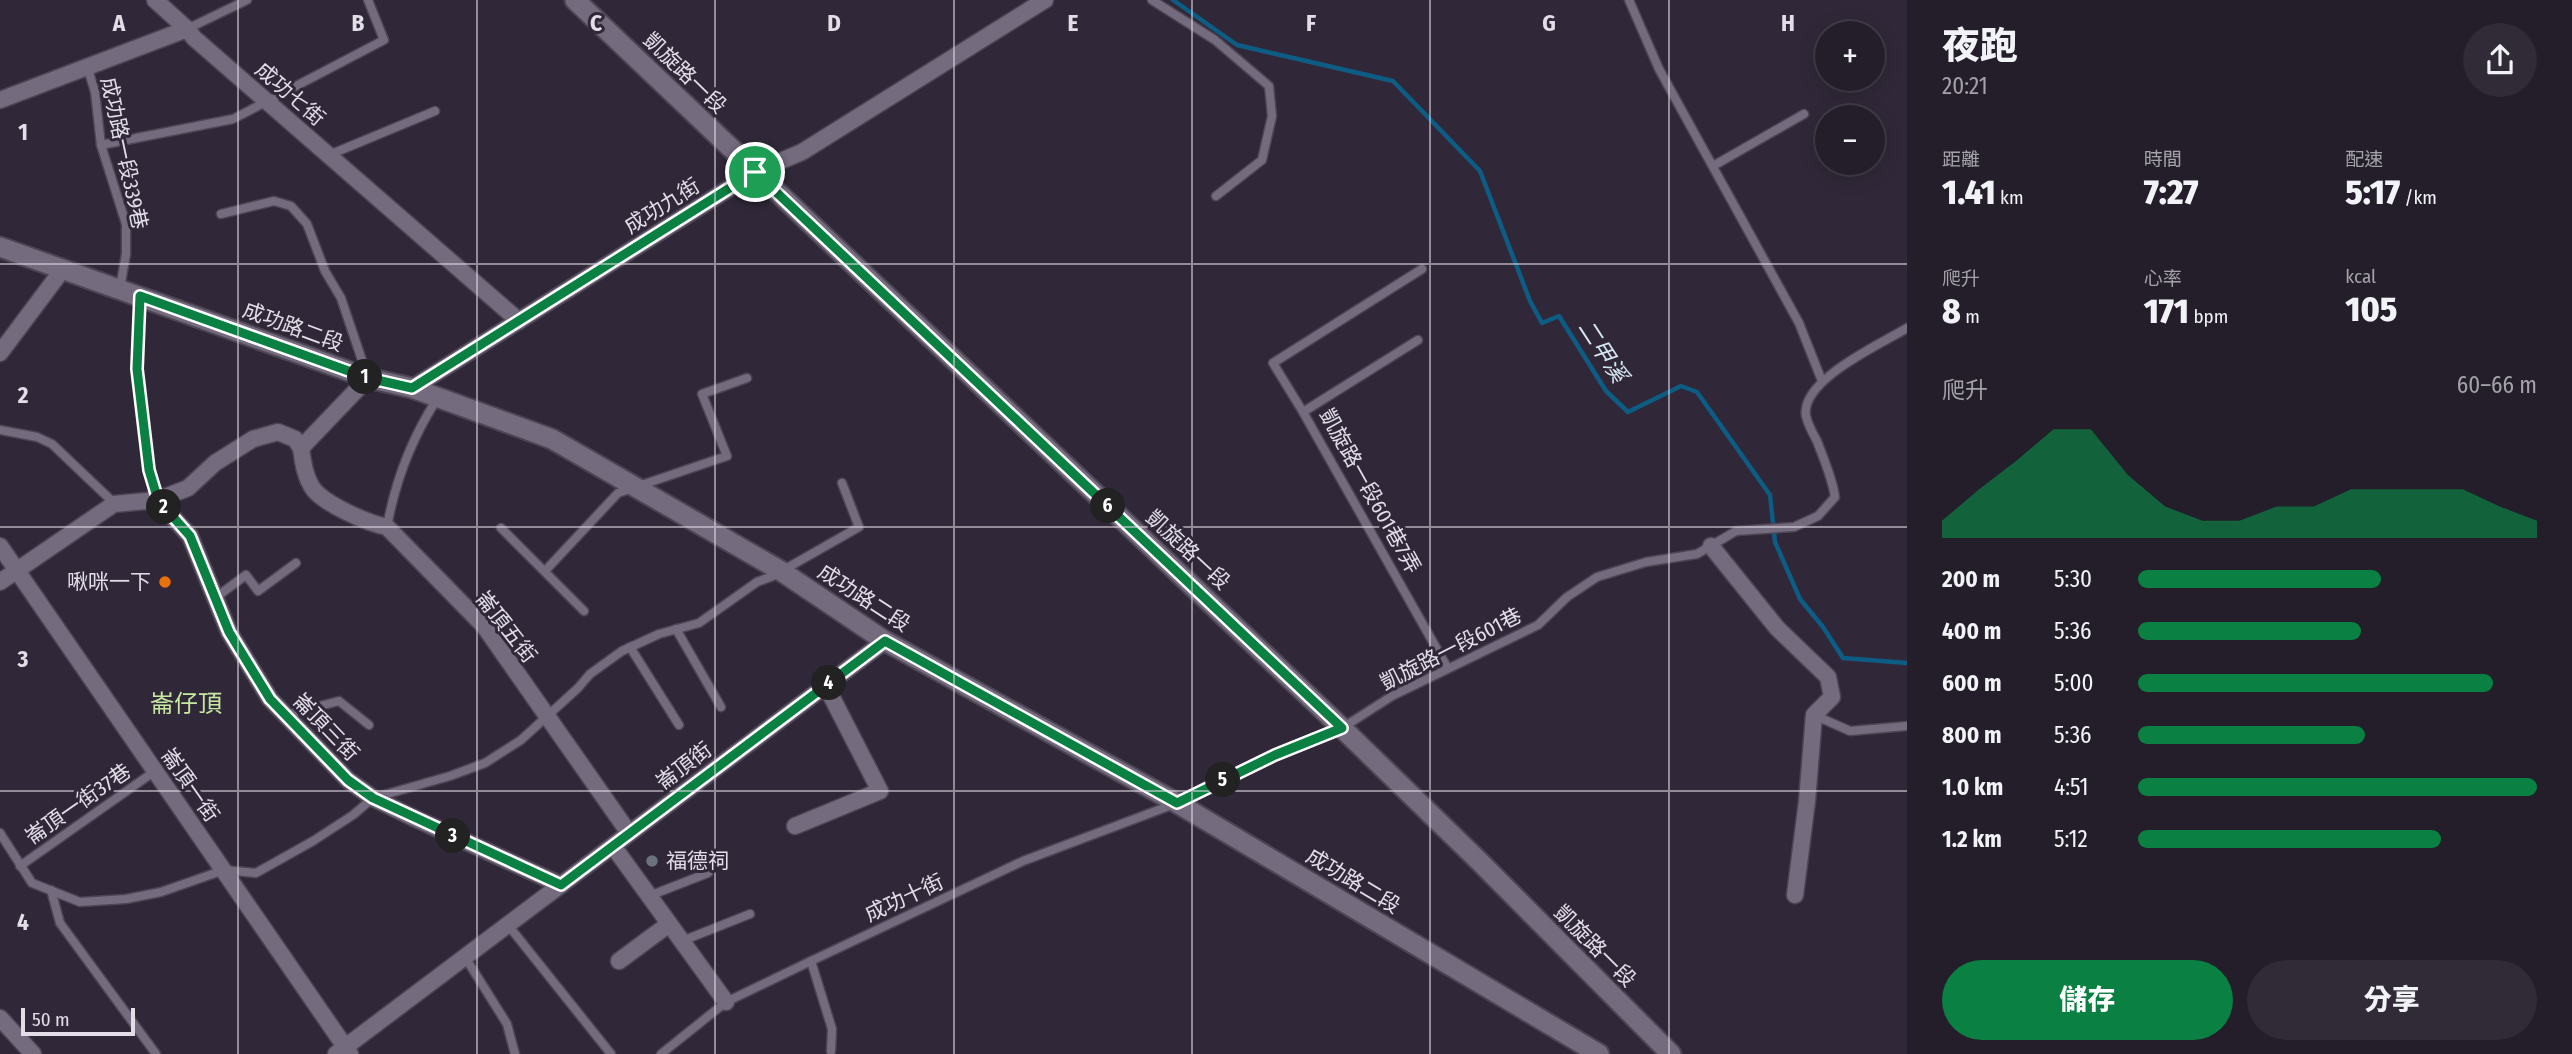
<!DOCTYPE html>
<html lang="zh-TW">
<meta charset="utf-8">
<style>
:root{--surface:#241e2a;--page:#302b36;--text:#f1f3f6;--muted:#a3a2a8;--line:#413c47;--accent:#0b8043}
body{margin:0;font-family:"Fira Sans Condensed","Noto Sans TC",sans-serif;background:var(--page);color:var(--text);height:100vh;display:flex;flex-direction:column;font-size:26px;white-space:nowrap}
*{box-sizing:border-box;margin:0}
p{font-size:23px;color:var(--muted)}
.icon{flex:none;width:38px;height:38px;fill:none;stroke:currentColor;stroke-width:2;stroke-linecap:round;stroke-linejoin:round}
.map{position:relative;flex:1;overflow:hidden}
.panel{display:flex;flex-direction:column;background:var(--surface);width:665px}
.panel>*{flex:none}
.fabs{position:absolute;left:1815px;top:21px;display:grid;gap:14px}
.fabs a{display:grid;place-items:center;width:70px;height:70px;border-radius:50%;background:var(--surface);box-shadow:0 4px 18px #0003,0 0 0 2px var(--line);font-size:35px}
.scale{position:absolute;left:21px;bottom:18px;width:114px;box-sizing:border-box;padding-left:7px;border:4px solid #e3dde8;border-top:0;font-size:19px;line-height:24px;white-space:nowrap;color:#e3dde8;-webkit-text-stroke:5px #302838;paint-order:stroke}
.pin{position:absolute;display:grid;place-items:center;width:60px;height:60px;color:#fff;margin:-30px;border:4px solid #fff;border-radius:50%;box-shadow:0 2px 7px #0007}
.km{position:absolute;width:35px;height:35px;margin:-18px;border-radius:50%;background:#222;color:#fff;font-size:19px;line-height:35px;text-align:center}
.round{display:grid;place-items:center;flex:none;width:74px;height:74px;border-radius:37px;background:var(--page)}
.head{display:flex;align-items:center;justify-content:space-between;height:119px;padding:0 35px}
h1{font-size:38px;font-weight:800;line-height:52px}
.metrics{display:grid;grid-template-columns:repeat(3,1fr);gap:10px;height:119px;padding:7px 35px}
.metrics div{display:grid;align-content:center}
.metrics b{font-size:35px;font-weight:800}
.metrics small{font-size:19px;font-weight:400}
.metrics p{font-size:19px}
.chart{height:196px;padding:14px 35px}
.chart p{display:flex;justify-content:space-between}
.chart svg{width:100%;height:126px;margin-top:7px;fill:var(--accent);opacity:.7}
.action{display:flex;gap:14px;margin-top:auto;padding:14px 35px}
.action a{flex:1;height:80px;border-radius:42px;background:var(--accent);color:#fff;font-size:28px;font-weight:800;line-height:80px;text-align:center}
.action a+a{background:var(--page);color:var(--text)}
ul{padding:0 35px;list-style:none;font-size:23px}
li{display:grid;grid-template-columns:112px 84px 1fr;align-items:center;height:52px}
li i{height:18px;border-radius:9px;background:var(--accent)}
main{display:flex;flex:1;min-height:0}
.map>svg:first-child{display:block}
</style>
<main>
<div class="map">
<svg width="1907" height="1054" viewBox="0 0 1907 1054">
<rect width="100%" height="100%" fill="#302838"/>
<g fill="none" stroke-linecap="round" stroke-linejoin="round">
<path stroke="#0d5c83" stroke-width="4.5" d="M1173,0l64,45 156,36 87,90 50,130 12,22 17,-7 47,75 22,21 53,-26 16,6 73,103 5,47 25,57 23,28 20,31 64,5"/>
<defs>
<g id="service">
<path d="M1152,0l63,40 54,46 3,30 -10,44 -46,36"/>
<path d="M1629,0l30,69 140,254 23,58"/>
<path d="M187,29l60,-29"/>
<path d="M87,66l8,26 6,53 25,79v30l-6,34"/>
<path d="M101,145l132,-26 151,-79 -16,-40"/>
<path d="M329,155l106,-44"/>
<path d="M1713,166l91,-52"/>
<path d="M221,214l53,-13 17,5 16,18 18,47 16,27 26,77"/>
<path d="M1422,269l-149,94 30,49 144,255"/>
<path d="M140,299c-5,67 -1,136 17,201"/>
<path d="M1303,412l115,-72"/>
<path d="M0,430l37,7 15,7 62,59"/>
<path d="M387,527c8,-45 25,-89 50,-128"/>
<path d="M501,528l83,83"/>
<path d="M545,571l73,-78 109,-37 -25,-62 45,-16"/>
<path d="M215,598l31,-23 12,16 38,-28"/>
<path d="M676,629l45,78"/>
<path d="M630,647l49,78"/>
<path d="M285,715l54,-14 30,24"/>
<path d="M1814,715l36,16 57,-5"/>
<path d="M0,833l32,50 48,19 46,-3 35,-7 63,-22 32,3 57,-32 40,-26 20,-17 77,-22 35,-13 36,-23 57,-52 12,-14 32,-23 37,-17 40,-11 58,-41 16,-6 86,-49 -17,-44"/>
<path d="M20,866l135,-95"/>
<path d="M51,890l9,33 96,131"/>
<path d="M649,896l59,-23"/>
<path d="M508,925l103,129"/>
<path d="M682,941l68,-27"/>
<path d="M465,957l42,67 8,30"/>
<path d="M811,961l21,68 -1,22"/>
<path d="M661,1054l65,-52 85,-41 212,-100 154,-58 98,-48 67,-27 50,-32 146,-71 29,-28 30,-20 49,-15 51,-8 39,-23 58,-4 24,-11 17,-19c-3,-20 -11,-37 -18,-56 -4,-7 -9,-17 -11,-25 -6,-36 75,-72 101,-88"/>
</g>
<g id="minor">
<path d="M155,0l32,29"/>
<path d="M0,100l187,-71 7,9 325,283"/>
<path d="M0,353l63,-84"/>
<path d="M412,388l343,-216 47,-20 243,-152"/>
<path d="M301,448c2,14 4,30 13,42 13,15 53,33 73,37l97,99 145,207"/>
<path d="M157,500l33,36 39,96 41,67 78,81 25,18 39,19 149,68"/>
<path d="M0,546l350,508"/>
<path d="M1711,546l66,82 51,49 4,20 -18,18 -7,86 -12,94"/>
<path d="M0,582l114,-78 43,-4 31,-12 27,-25 38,-24 25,-7 17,7 6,9 67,-70"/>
<path d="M795,826l85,-35 -54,-105"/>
<path d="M613,846l113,156"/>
<path d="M619,961l50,-37"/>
<path d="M0,1018l33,36"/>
<path d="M336,1054l549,-413"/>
</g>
<g id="tertiary">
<path d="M575,0l767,728 138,134 191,192"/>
<path d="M0,247l368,131 44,10 140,51 229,132 104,70 292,162 422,251"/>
</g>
</defs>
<use href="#service" stroke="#4d4553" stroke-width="11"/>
<use href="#minor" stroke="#4d4553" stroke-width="19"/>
<use href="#tertiary" stroke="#4d4553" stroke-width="23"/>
<use href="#service" stroke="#756b7e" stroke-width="8"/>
<use href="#minor" stroke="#756b7e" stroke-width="16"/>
<use href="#tertiary" stroke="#756b7e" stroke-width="19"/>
</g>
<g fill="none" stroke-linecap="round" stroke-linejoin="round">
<defs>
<path id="route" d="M755,172l587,556 -67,27 -98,48 -292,-162 -324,244 -188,-87 -25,-18 -78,-81 -41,-67 -39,-96 -32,-36 -9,-30 -12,-101 3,-73 228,82 44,10z"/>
</defs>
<use href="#route" stroke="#fff" stroke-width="14"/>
<use href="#route" stroke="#0b8043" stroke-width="9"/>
</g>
<path fill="none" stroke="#e3dde8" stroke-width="2" stroke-opacity="0.55" d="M238,0v1054M477,0v1054M715,0v1054M954,0v1054M1192,0v1054M1430,0v1054M1669,0v1054M0,264h1907M0,527h1907M0,791h1907"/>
<circle fill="#e8710a" stroke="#302838" stroke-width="2.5" cx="165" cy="582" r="7"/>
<circle fill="#6b7280" stroke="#302838" stroke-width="2.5" cx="652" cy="861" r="7"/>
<g text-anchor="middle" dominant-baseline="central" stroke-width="6" stroke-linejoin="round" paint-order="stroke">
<g font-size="21" fill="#e3dde8" stroke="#302838">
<text transform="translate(685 73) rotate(44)">凱旋路一段</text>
<text transform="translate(290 94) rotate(41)">成功七街</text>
<text transform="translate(124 153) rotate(78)">成功路一段339巷</text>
<text transform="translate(662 206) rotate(-32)">成功九街</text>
<text transform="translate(293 327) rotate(20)">成功路二段</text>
<text transform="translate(1370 491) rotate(61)">凱旋路一段601巷7弄</text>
<text transform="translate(1188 550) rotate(43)">凱旋路一段</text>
<text transform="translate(864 598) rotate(33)">成功路二段</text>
<text transform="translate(506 627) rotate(52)">崙頂五街</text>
<text transform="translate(1451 649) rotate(-27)">凱旋路一段601巷</text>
<text transform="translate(326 727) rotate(46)">崙頂三街</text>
<text transform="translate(684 766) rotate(-37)">崙頂街</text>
<text transform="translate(190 785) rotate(55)">崙頂一街</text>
<text transform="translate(78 804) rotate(-35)">崙頂一街37巷</text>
<text transform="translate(1353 881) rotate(31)">成功路二段</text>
<text transform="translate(904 898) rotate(-25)">成功十街</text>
<text transform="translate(1595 946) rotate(45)">凱旋路一段</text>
</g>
<g font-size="21" fill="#e3dde8" stroke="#302838" text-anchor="end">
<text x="151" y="582">啾咪一下</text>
<text x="666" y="861" text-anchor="start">福德祠</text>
</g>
<g font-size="23" font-style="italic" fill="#d6e7f3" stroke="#302838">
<text transform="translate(1603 351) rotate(57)">二甲溪</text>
</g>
<g font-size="24" fill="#c7e8a1" stroke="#302838">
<text x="186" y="704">崙仔頂</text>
</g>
</g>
<g font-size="23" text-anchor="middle" font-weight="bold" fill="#e3dde8" stroke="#302838" stroke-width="6" stroke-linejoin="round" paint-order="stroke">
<text x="119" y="31">A</text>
<text x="358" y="31">B</text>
<text x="596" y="31">C</text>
<text x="834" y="31">D</text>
<text x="1073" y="31">E</text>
<text x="1311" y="31">F</text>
<text x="1549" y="31">G</text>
<text x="1788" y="31">H</text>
<text x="23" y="140">1</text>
<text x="23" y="403">2</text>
<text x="23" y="667">3</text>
<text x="23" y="930">4</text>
</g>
</svg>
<div class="fabs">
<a>+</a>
<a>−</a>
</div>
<div class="scale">50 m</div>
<div class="pin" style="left:755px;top:172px;background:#1e9e55"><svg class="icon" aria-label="arrive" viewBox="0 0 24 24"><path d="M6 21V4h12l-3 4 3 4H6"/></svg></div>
<b class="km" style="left:365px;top:377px">1</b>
<b class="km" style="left:164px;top:507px">2</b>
<b class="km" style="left:453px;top:836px">3</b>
<b class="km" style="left:829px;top:683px">4</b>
<b class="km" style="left:1223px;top:780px">5</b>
<b class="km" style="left:1108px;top:506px">6</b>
</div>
<section class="panel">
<div class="head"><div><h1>夜跑</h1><p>20:21</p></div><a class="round"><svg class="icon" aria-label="share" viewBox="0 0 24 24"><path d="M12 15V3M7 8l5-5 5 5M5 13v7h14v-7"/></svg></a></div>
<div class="metrics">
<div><p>距離</p><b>1.41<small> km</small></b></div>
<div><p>時間</p><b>7:27</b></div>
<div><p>配速</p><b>5:17<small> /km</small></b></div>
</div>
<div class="metrics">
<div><p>爬升</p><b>8<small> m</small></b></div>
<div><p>心率</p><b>171<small> bpm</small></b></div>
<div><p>kcal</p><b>105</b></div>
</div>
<div class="chart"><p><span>爬升</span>60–66 m</p>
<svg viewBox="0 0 160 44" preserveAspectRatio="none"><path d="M0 44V38L10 27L20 17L30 6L40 6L50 22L60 33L70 38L80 38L90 33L100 33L110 27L120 27L130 27L140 27L150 33L160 38V44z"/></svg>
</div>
<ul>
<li><b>200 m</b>5:30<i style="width:61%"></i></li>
<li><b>400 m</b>5:36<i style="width:56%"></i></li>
<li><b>600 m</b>5:00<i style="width:89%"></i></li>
<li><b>800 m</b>5:36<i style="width:57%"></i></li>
<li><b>1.0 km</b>4:51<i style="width:100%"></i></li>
<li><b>1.2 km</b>5:12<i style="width:76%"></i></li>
</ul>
<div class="action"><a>儲存</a><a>分享</a></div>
</section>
</main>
